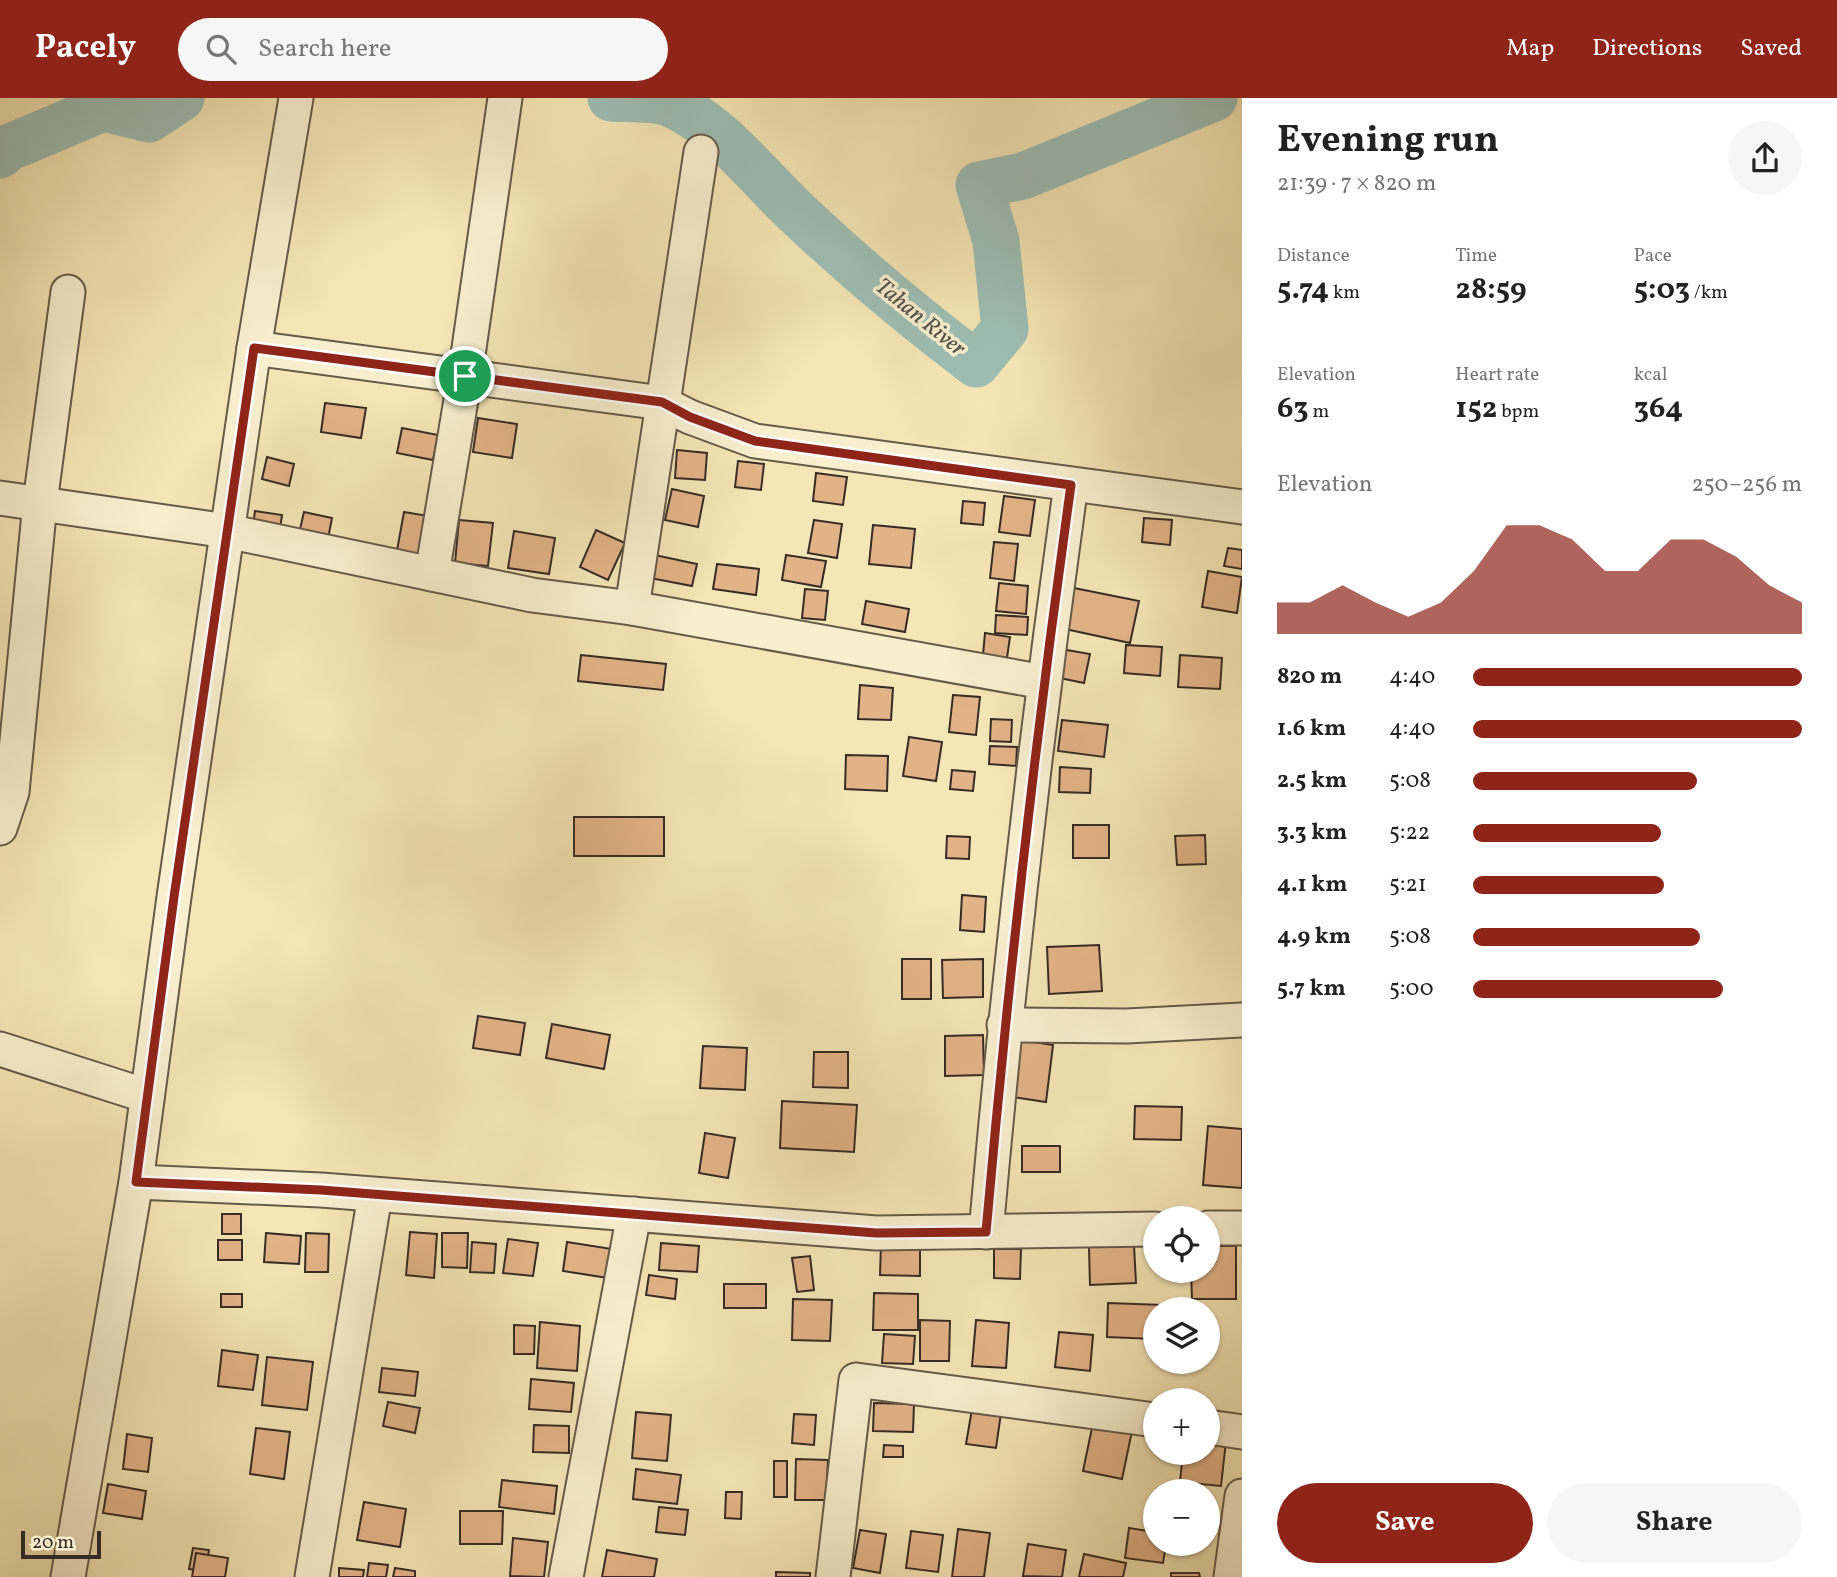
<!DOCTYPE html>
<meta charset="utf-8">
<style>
:root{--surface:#fff;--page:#f6f6f6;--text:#222;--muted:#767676;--accent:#8f2418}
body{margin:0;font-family:Vollkorn,serif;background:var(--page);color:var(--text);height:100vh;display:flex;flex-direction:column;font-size:26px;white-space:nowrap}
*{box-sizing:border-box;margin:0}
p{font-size:23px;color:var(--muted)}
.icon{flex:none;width:38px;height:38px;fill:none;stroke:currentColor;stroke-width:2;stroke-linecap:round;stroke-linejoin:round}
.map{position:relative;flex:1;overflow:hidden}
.details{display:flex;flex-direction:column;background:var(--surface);width:595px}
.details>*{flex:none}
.tools{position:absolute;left:1143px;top:1108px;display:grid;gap:14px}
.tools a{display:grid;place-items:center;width:77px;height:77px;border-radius:50%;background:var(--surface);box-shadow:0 2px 5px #0004;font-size:35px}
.scale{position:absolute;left:21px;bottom:18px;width:80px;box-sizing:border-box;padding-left:7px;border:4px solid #372b25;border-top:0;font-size:19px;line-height:24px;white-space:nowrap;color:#372b25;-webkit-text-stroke:5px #f8efcf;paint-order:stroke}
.pin{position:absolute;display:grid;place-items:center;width:60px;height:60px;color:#fff;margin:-30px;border:4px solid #fff;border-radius:50%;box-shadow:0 2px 7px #0007}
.round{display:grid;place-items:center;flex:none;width:74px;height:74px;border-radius:37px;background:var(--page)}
.summary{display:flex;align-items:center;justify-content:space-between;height:119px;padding:0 35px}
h1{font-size:38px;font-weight:700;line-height:52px}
.metrics{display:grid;grid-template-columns:repeat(3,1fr);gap:10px;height:119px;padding:7px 35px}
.metrics div{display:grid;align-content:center}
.metrics b{font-size:30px;font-weight:700}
.metrics small{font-size:19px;font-weight:400}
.metrics p{font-size:19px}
.chart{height:196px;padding:14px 35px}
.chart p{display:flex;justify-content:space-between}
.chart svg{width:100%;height:126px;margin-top:7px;fill:var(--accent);opacity:.7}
.button{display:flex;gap:14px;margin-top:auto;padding:14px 35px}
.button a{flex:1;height:80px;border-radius:42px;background:var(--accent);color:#fff;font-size:28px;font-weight:700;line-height:80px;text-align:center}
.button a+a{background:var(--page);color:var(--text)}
ul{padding:0 35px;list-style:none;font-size:23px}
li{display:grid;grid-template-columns:112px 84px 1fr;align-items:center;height:52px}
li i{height:18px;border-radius:9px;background:var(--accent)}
header{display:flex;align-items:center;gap:42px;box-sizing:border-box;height:98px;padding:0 35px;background:var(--accent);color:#fff}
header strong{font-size:33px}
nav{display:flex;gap:38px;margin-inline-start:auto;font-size:24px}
.search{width:490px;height:63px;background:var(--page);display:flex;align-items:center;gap:18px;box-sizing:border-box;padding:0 24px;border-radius:38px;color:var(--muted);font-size:26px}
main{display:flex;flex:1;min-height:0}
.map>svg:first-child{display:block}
</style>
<header>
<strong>Pacely</strong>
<div class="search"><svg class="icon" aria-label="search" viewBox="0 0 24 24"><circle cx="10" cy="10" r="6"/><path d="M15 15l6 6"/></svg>Search here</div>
<nav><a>Map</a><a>Directions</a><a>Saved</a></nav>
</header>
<main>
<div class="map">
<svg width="1242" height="1479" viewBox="0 0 1242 1479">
<rect width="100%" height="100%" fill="#f5e6b5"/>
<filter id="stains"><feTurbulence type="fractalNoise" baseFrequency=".00286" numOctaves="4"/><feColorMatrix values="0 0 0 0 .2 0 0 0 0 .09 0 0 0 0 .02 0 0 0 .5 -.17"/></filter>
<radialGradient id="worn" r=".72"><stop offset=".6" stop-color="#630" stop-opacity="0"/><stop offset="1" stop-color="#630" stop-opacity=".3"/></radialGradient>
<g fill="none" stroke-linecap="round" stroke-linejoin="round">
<g stroke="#9dbeb4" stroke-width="47">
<path d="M611,0c15,1 45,0 58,5 52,22 88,73 128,110 57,54 117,104 179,151l29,-35 -9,-88 -17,-56 44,-9 191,-78"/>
<path d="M0,57l8,-7 95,-40 46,11 32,-21"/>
</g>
</g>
<g fill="#e2b387" stroke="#372b25" stroke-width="2">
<path d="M325,305l41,5 -5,30 -40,-6z"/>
<path d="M478,320l39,6 -5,34 -39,-6z"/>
<path d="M402,330l36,7 -5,25 -36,-7z"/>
<path d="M677,352l30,3 -2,27 -30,-2z"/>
<path d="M267,359l27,7 -5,22 -27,-7z"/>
<path d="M738,363l26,3 -3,26 -26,-3z"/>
<path d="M816,375l31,4 -4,28 -30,-4z"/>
<path d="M672,391l32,7 -6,31 -33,-7z"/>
<path d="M1004,398l31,4 -5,36 -31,-4z"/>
<path d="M963,403l22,2 -2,22 -22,-2z"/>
<path d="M255,413l27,4 -3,21 -27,-4z"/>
<path d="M304,414l28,6 -5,26 -29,-6z"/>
<path d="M404,414l24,4 -8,44 -24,-4z"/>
<path d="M1144,420l28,2 -2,25 -28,-3z"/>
<path d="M459,422l34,3 -5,43 -33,-3z"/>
<path d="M814,422l28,4 -5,34 -29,-5z"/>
<path d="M873,427l42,4 -4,39 -42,-4z"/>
<path d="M596,432l29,13 -17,37 -28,-13z"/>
<path d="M514,433l41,7 -6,36 -41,-6z"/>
<path d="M994,444l24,2 -4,37 -24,-3z"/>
<path d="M1228,450l14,2v19l-18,-3z"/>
<path d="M650,456l47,10 -5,22 -47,-9z"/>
<path d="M786,457l40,6 -5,26 -39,-7z"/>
<path d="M717,466l42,5 -3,26 -43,-6z"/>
<path d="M1208,473l34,6 -5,36 -35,-6z"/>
<path d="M999,485l29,3 -2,28 -30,-3z"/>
<path d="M1074,490l65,13 -9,42 -65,-14z"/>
<path d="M805,491l23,2 -3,29 -23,-2z"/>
<path d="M866,503l43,8 -4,23 -43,-8z"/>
<path d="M996,517l32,2 -1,18 -32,-2z"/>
<path d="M985,535l25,4 -3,21 -24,-3z"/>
<path d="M1126,547l36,2 -2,29 -36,-3z"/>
<path d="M1061,551l29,5 -6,29 -29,-6z"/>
<path d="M581,557l85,9 -3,26 -85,-9z"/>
<path d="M1180,557l42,3 -2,31 -42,-2z"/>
<path d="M860,587l33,3 -2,32 -33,-1z"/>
<path d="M953,597l27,2 -4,38 -27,-3z"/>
<path d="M991,621l21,1 -1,22 -21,-1z"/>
<path d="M1062,622l46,5 -4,32 -46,-6z"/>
<path d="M909,639l33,5 -6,39 -33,-5z"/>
<path d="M990,648l27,1 -1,19 -27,-2z"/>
<path d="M846,657l42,1 -1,35 -42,-2z"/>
<path d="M1060,669l31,2 -1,24 -31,-1z"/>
<path d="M952,672l23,2 -2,19 -23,-2z"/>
<rect x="574" y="719" width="90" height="39"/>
<rect x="1073" y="727" width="36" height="33"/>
<path d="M1205,737l1,29 -29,1 -2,-29z"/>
<path d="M947,738l23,1 -1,22 -23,-1z"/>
<path d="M962,797l24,2 -2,35 -24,-2z"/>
<path d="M1099,847l3,46 -53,3 -2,-47z"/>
<rect x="902" y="861" width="29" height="40"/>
<path d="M983,861v38l-40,1 -1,-38z"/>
<path d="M478,918l47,7 -5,32 -47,-7z"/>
<path d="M552,926l58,11 -6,34 -58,-11z"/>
<path d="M983,937l1,40 -39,1v-40z"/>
<path d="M1021,942l32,5 -7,57 -33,-5z"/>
<path d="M703,948l44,2 -2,42 -45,-2z"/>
<path d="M814,954h34v36l-35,-1z"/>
<path d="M782,1003l75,4 -3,47 -74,-4z"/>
<path d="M1135,1008l47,1 -1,33 -47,-1z"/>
<path d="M1208,1028l34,3v59l-39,-3z"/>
<path d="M705,1035l30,5 -7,40 -29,-5z"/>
<rect x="1022" y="1048" width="38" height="26"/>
<rect x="222" y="1116" width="19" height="20"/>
<path d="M410,1134l27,2 -3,44 -28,-3z"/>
<path d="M266,1135l35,3 -2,28 -35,-2z"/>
<path d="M306,1135l23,1 -1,38h-23z"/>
<path d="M442,1135h26l-1,35 -25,-1z"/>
<path d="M508,1141l30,4 -5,33 -30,-3z"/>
<rect x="218" y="1142" width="24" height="20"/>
<path d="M472,1144l24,2 -2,29 -24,-1z"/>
<path d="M567,1144l45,7 -4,29 -45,-7z"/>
<path d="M661,1145l38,3 -2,26 -38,-2z"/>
<path d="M881,1146l39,1v31l-40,-1z"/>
<path d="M1134,1147l2,38 -46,2 -1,-38z"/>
<path d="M1208,1148h28v53h-44l-1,-29h17z"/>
<path d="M994,1151h27l-1,30 -26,-1z"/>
<path d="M810,1158l4,34 -17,2 -5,-34z"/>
<path d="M649,1177l28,4 -2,20 -29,-4z"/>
<rect x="724" y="1186" width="42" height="24"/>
<path d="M874,1195l44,1v36h-45z"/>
<rect x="221" y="1196" width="21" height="13"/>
<path d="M793,1201l39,1 -2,41 -38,-1z"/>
<path d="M1108,1205l55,2v4h-8v30l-48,-2z"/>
<path d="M920,1222l30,1 -1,40h-29z"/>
<path d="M976,1222l33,3 -3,45 -34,-2z"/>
<path d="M540,1224l40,4 -3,45 -40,-3z"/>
<path d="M514,1227l21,1 -1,28h-20z"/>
<path d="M1059,1234l34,3 -3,36 -35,-4z"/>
<path d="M884,1236l31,2 -2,28 -31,-1z"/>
<path d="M222,1252l36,5 -5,35 -35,-4z"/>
<path d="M267,1259l46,5 -6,48 -45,-5z"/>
<path d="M382,1270l36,4 -3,24 -36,-4z"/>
<path d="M531,1281l43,4 -3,29 -42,-3z"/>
<path d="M388,1304l32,6 -5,25 -32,-7z"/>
<path d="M874,1305l40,1 -1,28 -40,-1z"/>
<path d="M972,1311l29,4 -5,35 -30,-4z"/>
<path d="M636,1314l35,3 -4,46 -35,-3z"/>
<path d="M794,1316l22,1 -2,30 -22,-2z"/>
<path d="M1093,1325l39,8 -10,48 -39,-8z"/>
<path d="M534,1327l35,1v27l-36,-1z"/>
<path d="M256,1330l34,4 -6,47 -34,-5z"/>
<path d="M127,1336l25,4 -4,34 -25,-3z"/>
<path d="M1208,1341l18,2 -5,45 -41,-4 3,-30h25z"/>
<path d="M884,1347l19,1v11h-20z"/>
<path d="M796,1361l32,1 -2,40h-31z"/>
<rect x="774" y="1363" width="13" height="36"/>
<path d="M636,1371l45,6 -4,29 -44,-5z"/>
<path d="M502,1382l55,6 -3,28 -55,-7z"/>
<path d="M108,1386l38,7 -4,28 -39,-6z"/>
<path d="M726,1394h16l-1,27 -16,-1z"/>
<path d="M364,1404l42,7 -6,38 -43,-7z"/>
<path d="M659,1409l29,3 -3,25 -29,-3z"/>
<path d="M460,1413h43l-1,33h-42z"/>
<path d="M1129,1430l26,4v12h11l-3,19 -38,-5z"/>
<path d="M958,1431l32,4 -6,44h-32z"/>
<path d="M860,1432l26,4 -6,39 -27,-5z"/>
<path d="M911,1433l32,4 -5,37 -32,-4z"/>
<path d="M513,1440l35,4 -4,35 -34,-1z"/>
<path d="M1028,1446l38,6 -4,27 -39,-1z"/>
<path d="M193,1450l16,2 -4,22 -16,-3z"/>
<path d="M607,1452l50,9 -3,18h-52z"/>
<path d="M196,1455l32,5 -3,19h-33z"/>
<path d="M1084,1456l42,9 -3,14h-44z"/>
<path d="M369,1465l19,2 -2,12h-19z"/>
<path d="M339,1470l25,2 -1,7h-24z"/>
<path d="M395,1470l20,3v6h-22z"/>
<path d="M776,1474l34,1v4h-34z"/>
<path d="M1171,1475h28l1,4h-29z"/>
</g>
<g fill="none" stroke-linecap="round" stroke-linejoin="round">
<defs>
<g id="minor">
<path d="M254,250l408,55 28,14 65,24 487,66"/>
<path d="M0,400l227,33 305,64 100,13 412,74"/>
<path d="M432,476l33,-198 40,-278"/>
<path d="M632,510l69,-456"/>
<path d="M0,730l12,-36 28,-289 28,-211"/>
<path d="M1004,927l123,1 115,-6"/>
<path d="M0,951l147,47"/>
<path d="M136,1084l185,8 555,43 279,-4"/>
<path d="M1208,1130h34"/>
<path d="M986,1134c22,-250 50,-499 85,-747"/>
<path d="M1208,1329l34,5"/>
<path d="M68,1479l68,-395 38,-285 80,-549 42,-250"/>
<path d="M312,1479l63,-382"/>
<path d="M566,1479l68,-363"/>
<path d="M833,1479l23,-197 299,40"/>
<path d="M1231,1479l11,-81"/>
</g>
</defs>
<use href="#minor" stroke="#665a49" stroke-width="37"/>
<use href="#minor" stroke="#f8efcf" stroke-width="33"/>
</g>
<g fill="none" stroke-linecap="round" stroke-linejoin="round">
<defs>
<path id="route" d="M254,250l408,54 28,15 65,24 316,44c-35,248 -63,497 -85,747l-110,1 -555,-43 -185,-8 38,-285z"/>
</defs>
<use href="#route" stroke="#fff" stroke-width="14"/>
<use href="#route" stroke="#8f2418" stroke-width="9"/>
</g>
<g text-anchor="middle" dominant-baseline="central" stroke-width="7" stroke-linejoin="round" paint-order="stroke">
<g font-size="23" font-style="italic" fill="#505049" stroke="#f8efcf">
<text transform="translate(920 220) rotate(39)">Tahan River</text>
</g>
</g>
<rect width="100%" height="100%" filter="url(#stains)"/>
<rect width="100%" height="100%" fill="url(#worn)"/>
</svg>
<div class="tools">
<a><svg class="icon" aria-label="locate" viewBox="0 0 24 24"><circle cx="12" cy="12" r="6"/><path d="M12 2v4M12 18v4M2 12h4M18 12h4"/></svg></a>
<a><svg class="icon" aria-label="layers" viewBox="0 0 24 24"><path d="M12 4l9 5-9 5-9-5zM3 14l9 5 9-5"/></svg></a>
<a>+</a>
<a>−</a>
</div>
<div class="scale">20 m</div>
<div class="pin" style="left:465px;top:278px;background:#1e9e55"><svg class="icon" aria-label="arrive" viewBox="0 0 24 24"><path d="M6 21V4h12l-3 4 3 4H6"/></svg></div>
</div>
<section class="details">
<div class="summary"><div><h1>Evening run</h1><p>21:39 · 7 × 820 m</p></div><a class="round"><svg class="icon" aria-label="share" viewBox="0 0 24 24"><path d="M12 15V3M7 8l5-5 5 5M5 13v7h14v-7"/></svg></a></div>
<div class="metrics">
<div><p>Distance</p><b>5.74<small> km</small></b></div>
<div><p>Time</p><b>28:59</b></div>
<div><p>Pace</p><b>5:03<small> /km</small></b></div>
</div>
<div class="metrics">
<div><p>Elevation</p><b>63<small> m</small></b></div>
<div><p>Heart rate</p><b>152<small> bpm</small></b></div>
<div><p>kcal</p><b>364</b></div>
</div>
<div class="chart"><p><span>Elevation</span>250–256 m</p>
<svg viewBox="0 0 160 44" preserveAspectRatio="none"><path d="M0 44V33L10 33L20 27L30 33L40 38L50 33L60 22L70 6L80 6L90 11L100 22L110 22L120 11L130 11L140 17L150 27L160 33V44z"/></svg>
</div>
<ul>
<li><b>820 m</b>4:40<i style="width:100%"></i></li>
<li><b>1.6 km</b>4:40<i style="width:100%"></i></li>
<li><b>2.5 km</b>5:08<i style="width:68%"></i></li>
<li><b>3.3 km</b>5:22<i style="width:57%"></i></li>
<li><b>4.1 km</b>5:21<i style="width:58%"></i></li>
<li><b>4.9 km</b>5:08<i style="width:69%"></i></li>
<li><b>5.7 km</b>5:00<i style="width:76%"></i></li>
</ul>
<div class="button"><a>Save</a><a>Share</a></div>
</section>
</main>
